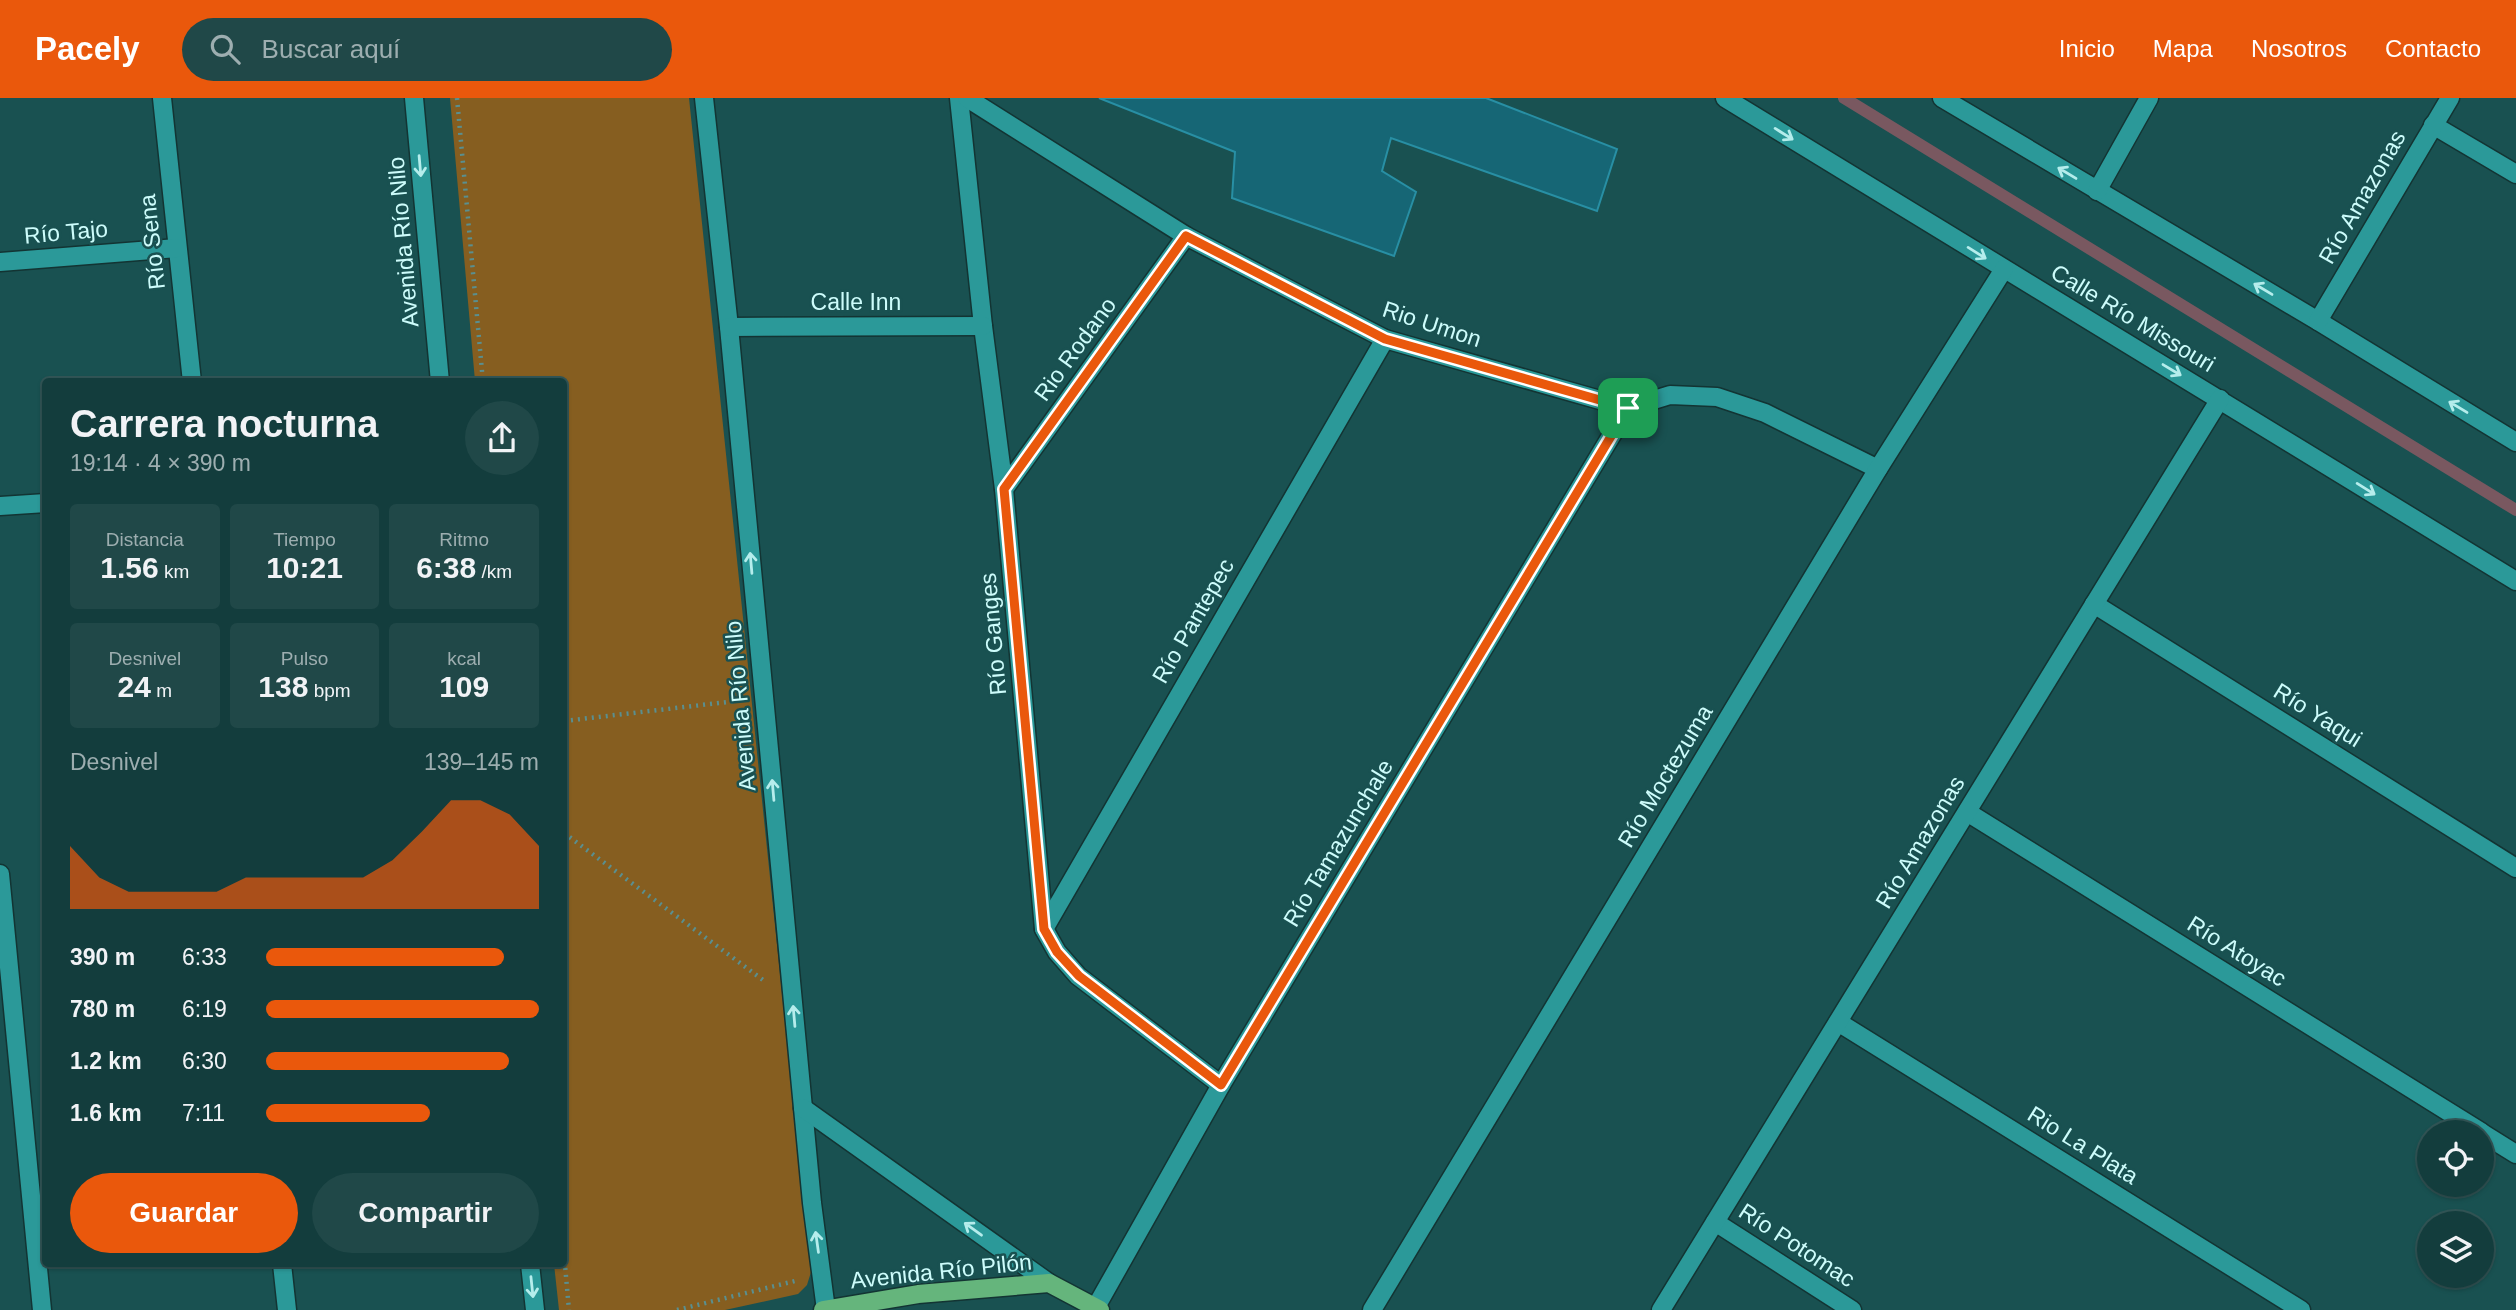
<!DOCTYPE html>
<html lang="es">
<meta charset="utf-8">
<style>
:root{--surface:#133d3d;--page:#204848;--text:#f1f3f6;--muted:#9daeb0;--line:#325657;--accent:#ea580c}
body{margin:0;font-family:Helvetica,sans-serif;background:var(--page);color:var(--text);height:100vh;display:flex;flex-direction:column;font-size:26px;white-space:nowrap}
*{box-sizing:border-box;margin:0}
p{font-size:23px;color:var(--muted)}
.icon{flex:none;width:38px;height:38px;fill:none;stroke:currentColor;stroke-width:2;stroke-linecap:round;stroke-linejoin:round}
.map{position:relative;flex:1;overflow:hidden}
.drawer{position:absolute;left:42px;top:280px;width:525px;height:889px;display:flex;flex-direction:column;background:var(--surface);border-radius:7px;box-shadow:0 2px 5px #0004,0 0 0 2px var(--line)}
.drawer>*{flex:none}
.tools{position:absolute;left:2417px;top:1022px;display:grid;gap:14px}
.tools a{display:grid;place-items:center;width:77px;height:77px;border-radius:50%;background:var(--surface);box-shadow:0 2px 5px #0004,0 0 0 2px var(--line);font-size:35px}
.pin{position:absolute;display:grid;place-items:center;width:60px;height:60px;color:#fff;margin:-30px;border-radius:14px;box-shadow:0 4px 10px #0006}
.round{display:grid;place-items:center;flex:none;width:74px;height:74px;border-radius:37px;background:var(--page)}
.head{display:flex;align-items:center;justify-content:space-between;height:119px;padding:0 28px}
h1{font-size:38px;font-weight:800;line-height:52px}
.metrics{display:grid;grid-template-columns:repeat(3,1fr);gap:10px;height:119px;padding:7px 28px}
.metrics div{display:grid;align-content:center;border-radius:7px;background:var(--page);text-align:center}
.metrics b{font-size:30px;font-weight:800}
.metrics small{font-size:19px;font-weight:400}
.metrics p{font-size:19px}
.chart{height:196px;padding:14px 28px}
.chart p{display:flex;justify-content:space-between}
.chart svg{width:100%;height:126px;margin-top:7px;fill:var(--accent);opacity:.7}
.action{display:flex;gap:14px;margin-top:auto;padding:14px 28px}
.action a{flex:1;height:80px;border-radius:42px;background:var(--accent);color:#fff;font-size:28px;font-weight:800;line-height:80px;text-align:center}
.action a+a{background:var(--page);color:var(--text)}
ul{padding:0 28px;list-style:none;font-size:23px}
li{display:grid;grid-template-columns:112px 84px 1fr;align-items:center;height:52px}
li i{height:18px;border-radius:9px;background:var(--accent)}
header{display:flex;align-items:center;gap:42px;box-sizing:border-box;height:98px;padding:0 35px;background:var(--accent);color:#fff}
header strong{font-size:33px}
nav{display:flex;gap:38px;margin-inline-start:auto;font-size:24px}
.search{width:490px;height:63px;background:var(--page);display:flex;align-items:center;gap:18px;box-sizing:border-box;padding:0 24px;border-radius:38px;color:var(--muted);font-size:26px}
.map>svg:first-child{display:block}
</style>
<header>
<strong>Pacely</strong>
<div class="search"><svg class="icon" aria-label="search" viewBox="0 0 24 24"><circle cx="10" cy="10" r="6"/><path d="M15 15l6 6"/></svg>Buscar aquí</div>
<nav><a>Inicio</a><a>Mapa</a><a>Nosotros</a><a>Contacto</a></nav>
</header>
<div class="map">
<svg width="2516" height="1212" viewBox="0 0 2516 1212">
<rect width="100%" height="100%" fill="#195151"/>
<path fill="#865e20" d="M450,0h239l122,1174 -4,13 -9,9 -73,16h-166l-5,-46h10v-882l-89,-1z"/>
<g fill="none" stroke-linecap="round" stroke-linejoin="round">
<path stroke="#795860" stroke-width="12" d="M1844,0l672,412"/>
</g>
<path fill="#166675" stroke="#288fa4" stroke-width="2" d="M1099,0h387l131,51 -20,62 -206,-73 -9,33 34,21 -22,64 -162,-58 3,-46z"/>
<g fill="none" stroke-linecap="round" stroke-linejoin="round">
<defs>
<g id="minor">
<path d="M162,0l30,284"/>
<path d="M414,0l26,284"/>
<path d="M704,0l25,229 83,876 14,107"/>
<path d="M959,0l24,228 21,163 40,440 13,23 21,24 143,109"/>
<path d="M967,0l219,138 199,103 243,69 42,-13 47,2 48,16 113,56"/>
<path d="M1725,0l791,483"/>
<path d="M1942,0l376,223 198,121"/>
<path d="M2433,27l83,49"/>
<path d="M2097,93l52,-93"/>
<path d="M0,164l177,-14"/>
<path d="M2318,223l132,-223"/>
<path d="M729,229l254,-1"/>
<path d="M1004,391l182,-253"/>
<path d="M0,408l46,-3"/>
<path d="M2094,506l422,264"/>
<path d="M1967,714l514,320"/>
<path d="M0,776l42,436"/>
<path d="M1044,831l341,-590"/>
<path d="M1838,924l463,288"/>
<path d="M803,1010l246,175"/>
<path d="M2482,1035l34,21"/>
<path d="M1715,1124l137,88"/>
<path d="M282,1166l5,46"/>
<path d="M530,1166l5,46"/>
<path d="M1096,1209l125,-222 407,-677"/>
<path d="M1372,1212l506,-841 126,-200"/>
<path d="M1661,1212l559,-911"/>
</g>
<path id="major" d="M823,1212l95,-16 131,-11 51,27"/>
</defs>
<use href="#minor" stroke="#133433" stroke-width="21"/>
<use href="#major" stroke="#133433" stroke-width="21"/>
<g stroke="#5a8f8f" stroke-width="4.5" stroke-dasharray="2 5" stroke-linecap="butt">
<path d="M457,0l26,284"/>
<path d="M564,623l172,-20"/>
<path d="M564,735l199,147"/>
<path d="M564,1156l5,56"/>
<path d="M677,1212l118,-29"/>
</g>
<use href="#minor" stroke="#2b9999" stroke-width="18"/>
<use href="#major" stroke="#65b57c" stroke-width="18"/>
</g>
<defs><path id="oneway-shaft" d="M-6 0H5M1.5-3L5.5 0L1.5 3" fill="none" stroke-width="1.6" stroke-linecap="round" stroke-linejoin="round" transform="scale(1.75)"/></defs>
<g stroke="#b5edec">
<use href="#oneway-shaft" transform="translate(1784 36) rotate(32)"/>
<use href="#oneway-shaft" transform="translate(420 68) rotate(85)"/>
<use href="#oneway-shaft" transform="translate(2067 75) rotate(-149)"/>
<use href="#oneway-shaft" transform="translate(1977 155) rotate(32)"/>
<use href="#oneway-shaft" transform="translate(2263 191) rotate(-149)"/>
<use href="#oneway-shaft" transform="translate(2172 272) rotate(31)"/>
<use href="#oneway-shaft" transform="translate(2458 309) rotate(-149)"/>
<use href="#oneway-shaft" transform="translate(2366 391) rotate(32)"/>
<use href="#oneway-shaft" transform="translate(751 465) rotate(-95)"/>
<use href="#oneway-shaft" transform="translate(773 692) rotate(-95)"/>
<use href="#oneway-shaft" transform="translate(794 918) rotate(-95)"/>
<use href="#oneway-shaft" transform="translate(973 1131) rotate(-144)"/>
<use href="#oneway-shaft" transform="translate(817 1144) rotate(-98)"/>
<use href="#oneway-shaft" transform="translate(532 1189) rotate(84)"/>
</g>
<g fill="none" stroke-linecap="round" stroke-linejoin="round">
<defs>
<path id="route" d="M1186,138l199,103 243,69 -407,677 -142,-109 -22,-24 -13,-23 -40,-440z"/>
</defs>
<use href="#route" stroke="#fff" stroke-width="14"/>
<use href="#route" stroke="#ea580c" stroke-width="9"/>
</g>
<g text-anchor="middle" dominant-baseline="central" stroke-width="5" stroke-linejoin="round" paint-order="stroke">
<g font-size="23" fill="#cdfcfb" stroke="#195151">
<text transform="translate(2362 99) rotate(-60)">Río Amazonas</text>
<text transform="translate(66 134) rotate(-5)">Río Tajo</text>
<text transform="translate(152 144) rotate(-96)">Río Sena</text>
<text transform="translate(403 144) rotate(-95)">Avenida Río Nilo</text>
<text x="856" y="204">Calle Inn</text>
<text transform="translate(2133 220) rotate(31)">Calle Río Missouri</text>
<text transform="translate(1432 226) rotate(18)">Rio Umon</text>
<text transform="translate(1075 251) rotate(-54)">Rio Rodano</text>
<text transform="translate(1193 523) rotate(-60)">Río Pantepec</text>
<text transform="translate(993 536) rotate(-95)">Río Ganges</text>
<text transform="translate(740 608) rotate(-95)">Avenida Río Nilo</text>
<text transform="translate(2318 617) rotate(32)">Río Yaqui</text>
<text transform="translate(1665 678) rotate(-59)">Río Moctezuma</text>
<text transform="translate(1920 744) rotate(-59)">Río Amazonas</text>
<text transform="translate(1338 745) rotate(-59)">Río Tamazunchale</text>
<text transform="translate(2237 853) rotate(32)">Río Atoyac</text>
<text transform="translate(2083 1047) rotate(32)">Rio La Plata</text>
<text transform="translate(1797 1147) rotate(33)">Río Potomac</text>
<text transform="translate(941 1173) rotate(-6)">Avenida Río Pilón</text>
</g>
</g>
</svg>
<div class="tools">
<a><svg class="icon" aria-label="locate" viewBox="0 0 24 24"><circle cx="12" cy="12" r="6"/><path d="M12 2v4M12 18v4M2 12h4M18 12h4"/></svg></a>
<a><svg class="icon" aria-label="layers" viewBox="0 0 24 24"><path d="M12 4l9 5-9 5-9-5zM3 14l9 5 9-5"/></svg></a>
</div>
<div class="pin" style="left:1628px;top:310px;background:#1e9e55"><svg class="icon" aria-label="arrive" viewBox="0 0 24 24"><path d="M6 21V4h12l-3 4 3 4H6"/></svg></div>
<section class="drawer">
<div class="head"><div><h1>Carrera nocturna</h1><p>19:14 · 4 × 390 m</p></div><a class="round"><svg class="icon" aria-label="share" viewBox="0 0 24 24"><path d="M12 15V3M7 8l5-5 5 5M5 13v7h14v-7"/></svg></a></div>
<div class="metrics">
<div><p>Distancia</p><b>1.56<small> km</small></b></div>
<div><p>Tiempo</p><b>10:21</b></div>
<div><p>Ritmo</p><b>6:38<small> /km</small></b></div>
</div>
<div class="metrics">
<div><p>Desnivel</p><b>24<small> m</small></b></div>
<div><p>Pulso</p><b>138<small> bpm</small></b></div>
<div><p>kcal</p><b>109</b></div>
</div>
<div class="chart"><p><span>Desnivel</span>139–145 m</p>
<svg viewBox="0 0 160 44" preserveAspectRatio="none"><path d="M0 44V22L10 33L20 38L30 38L40 38L50 38L60 33L70 33L80 33L90 33L100 33L110 27L120 17L130 6L140 6L150 11L160 22V44z"/></svg>
</div>
<ul>
<li><b>390 m</b>6:33<i style="width:87%"></i></li>
<li><b>780 m</b>6:19<i style="width:100%"></i></li>
<li><b>1.2 km</b>6:30<i style="width:89%"></i></li>
<li><b>1.6 km</b>7:11<i style="width:60%"></i></li>
</ul>
<div class="action"><a>Guardar</a><a>Compartir</a></div>
</section>
</div>
